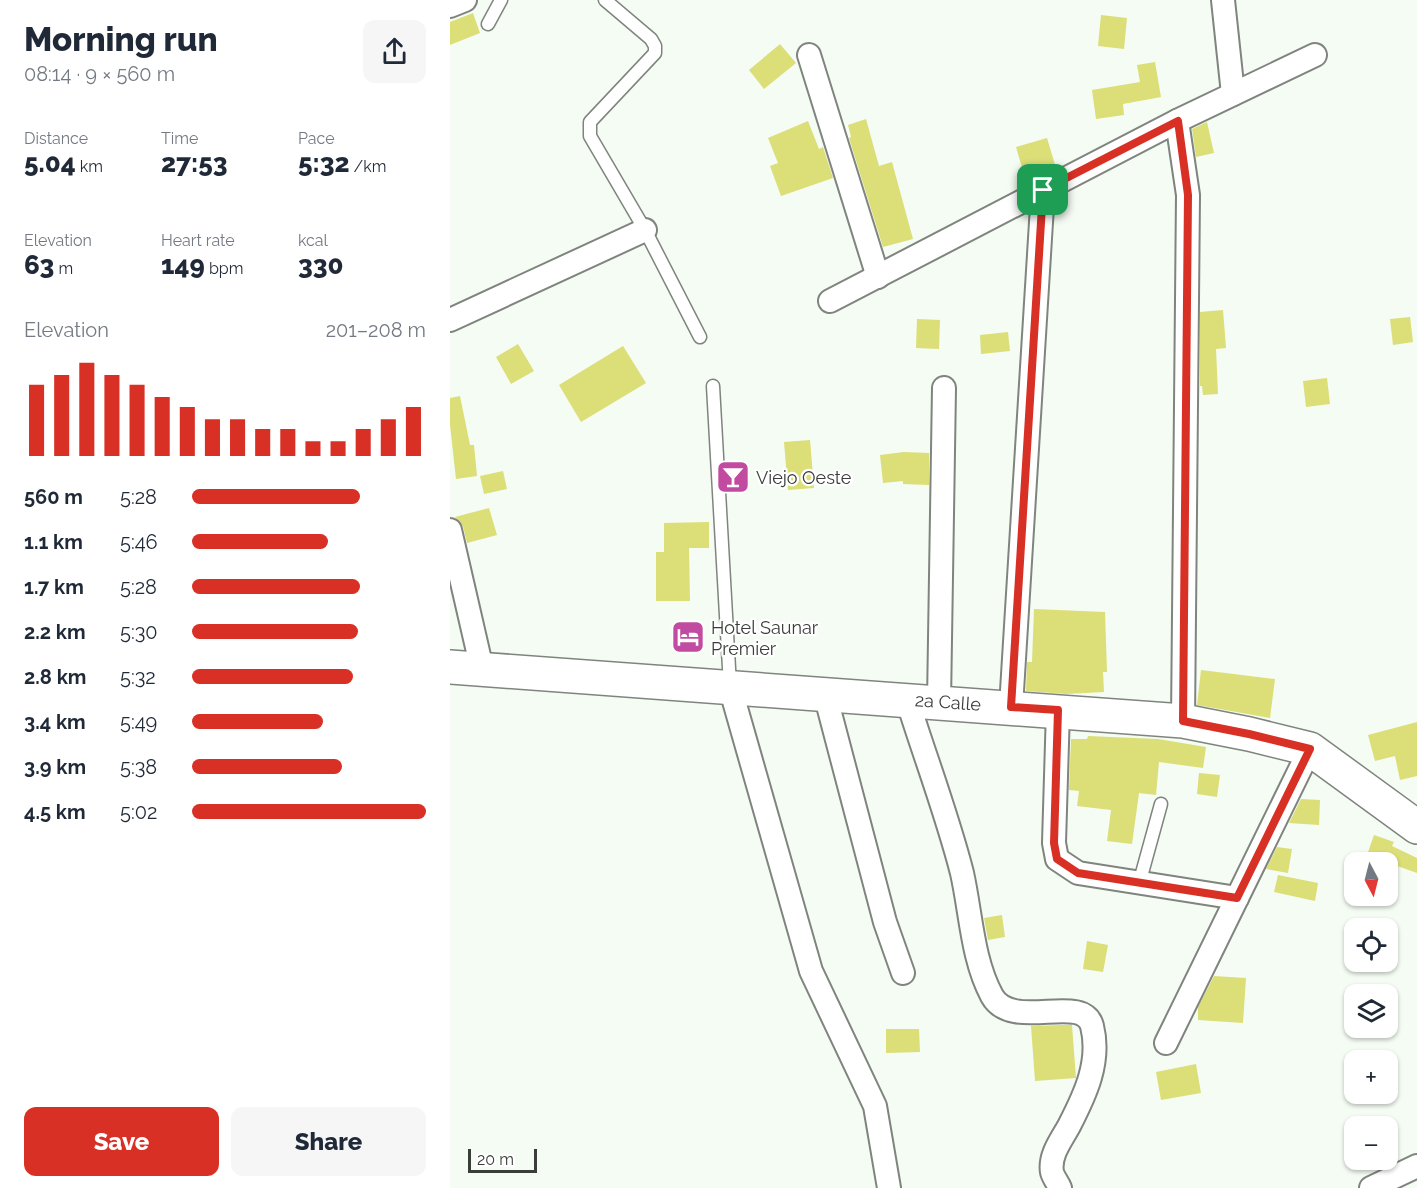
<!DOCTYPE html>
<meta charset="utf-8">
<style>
:root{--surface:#fff;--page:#f6f6f7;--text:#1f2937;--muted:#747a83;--accent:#d93025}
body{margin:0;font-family:Raleway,sans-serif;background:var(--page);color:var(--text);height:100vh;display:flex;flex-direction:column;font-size:22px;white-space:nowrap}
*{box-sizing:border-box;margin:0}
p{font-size:20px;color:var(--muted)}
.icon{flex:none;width:33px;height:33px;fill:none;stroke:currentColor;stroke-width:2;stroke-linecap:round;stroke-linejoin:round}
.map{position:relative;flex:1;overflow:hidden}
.side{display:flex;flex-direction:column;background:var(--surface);width:450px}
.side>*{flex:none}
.needle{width:39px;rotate:173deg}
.buttons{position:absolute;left:894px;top:852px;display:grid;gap:12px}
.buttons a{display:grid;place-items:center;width:54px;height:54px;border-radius:12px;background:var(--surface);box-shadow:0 2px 4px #0004;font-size:30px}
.scale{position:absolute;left:18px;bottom:15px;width:69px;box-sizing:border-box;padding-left:6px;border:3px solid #3a3d3a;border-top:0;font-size:16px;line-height:21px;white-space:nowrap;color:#3a3d3a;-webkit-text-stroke:4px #fff;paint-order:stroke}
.pin{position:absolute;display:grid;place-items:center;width:51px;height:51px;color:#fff;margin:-26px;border-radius:12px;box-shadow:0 3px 9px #0006}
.round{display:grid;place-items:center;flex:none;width:63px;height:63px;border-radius:12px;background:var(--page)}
.head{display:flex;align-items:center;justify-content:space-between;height:102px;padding:0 24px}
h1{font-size:33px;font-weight:800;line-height:45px}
.stats{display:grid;grid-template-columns:repeat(3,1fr);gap:9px;height:102px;padding:6px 24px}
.stats div{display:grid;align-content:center}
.stats b{font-size:26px;font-weight:800}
.stats small{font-size:16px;font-weight:400}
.stats p{font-size:16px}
.chart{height:168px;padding:12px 24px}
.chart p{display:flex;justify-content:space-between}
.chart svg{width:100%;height:108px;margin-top:6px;stroke:var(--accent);stroke-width:6}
.cta{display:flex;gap:12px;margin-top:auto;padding:12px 24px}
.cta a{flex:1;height:69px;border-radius:12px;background:var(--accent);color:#fff;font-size:24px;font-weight:800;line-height:69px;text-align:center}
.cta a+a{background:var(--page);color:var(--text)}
ul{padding:0 24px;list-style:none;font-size:20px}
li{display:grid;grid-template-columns:96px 72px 1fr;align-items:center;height:45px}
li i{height:15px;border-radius:8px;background:var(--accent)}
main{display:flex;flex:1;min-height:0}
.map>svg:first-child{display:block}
</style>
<main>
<section class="side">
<div class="head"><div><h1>Morning run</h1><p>08:14 · 9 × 560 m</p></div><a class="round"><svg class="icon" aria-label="share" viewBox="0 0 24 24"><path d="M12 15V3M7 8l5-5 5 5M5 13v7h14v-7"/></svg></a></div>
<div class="stats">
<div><p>Distance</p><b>5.04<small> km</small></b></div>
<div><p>Time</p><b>27:53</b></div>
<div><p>Pace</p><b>5:32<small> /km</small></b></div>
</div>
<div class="stats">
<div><p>Elevation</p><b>63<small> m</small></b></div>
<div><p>Heart rate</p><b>149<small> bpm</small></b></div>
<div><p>kcal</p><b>330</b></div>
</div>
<div class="chart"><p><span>Elevation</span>201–208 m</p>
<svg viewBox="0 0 160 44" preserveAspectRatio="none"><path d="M5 44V15M15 44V11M25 44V6M35 44V11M45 44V15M55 44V20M65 44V24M75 44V29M85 44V29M95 44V33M105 44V33M115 44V38M125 44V38M135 44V33M145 44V29M155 44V24"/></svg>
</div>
<ul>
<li><b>560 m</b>5:28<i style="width:72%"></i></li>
<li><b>1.1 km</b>5:46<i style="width:58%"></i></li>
<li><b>1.7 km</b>5:28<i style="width:72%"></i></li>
<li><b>2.2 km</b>5:30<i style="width:71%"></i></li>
<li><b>2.8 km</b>5:32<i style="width:69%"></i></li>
<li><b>3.4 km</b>5:49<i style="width:56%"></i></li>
<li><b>3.9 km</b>5:38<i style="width:64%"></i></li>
<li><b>4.5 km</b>5:02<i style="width:100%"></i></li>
</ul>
<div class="cta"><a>Save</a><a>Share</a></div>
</section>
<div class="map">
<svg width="967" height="1188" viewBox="0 0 967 1188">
<rect width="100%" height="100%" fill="#f4fcf3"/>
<g fill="#dcde77">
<path d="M23,13l7,20 -30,12v-23z"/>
<path d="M651,15l26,3 -3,31 -26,-3z"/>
<path d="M330,44l16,19 -32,26 -15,-19z"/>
<path d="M705,62l6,35 -38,7 1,11 -28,4 -4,-29 48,-8 -3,-17z"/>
<path d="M416,119l13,47 13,-4 21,77 -30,8 -34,-109 2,-1 -3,-12z"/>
<path d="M358,121l11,28 4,-2 10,31 -52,18 -11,-30 8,-3 -10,-25z"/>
<path d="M757,122l7,31 -18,4 -4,-28z"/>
<path d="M597,138l9,30 -31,10 -9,-31z"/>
<path d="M773,310l3,38 -10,1 2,45 -15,1 -1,-9h-2v-74z"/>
<path d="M960,317l3,25 -20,3 -3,-26z"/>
<path d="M467,319l23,1 -1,29 -23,-1z"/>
<path d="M558,332l2,19 -29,3 -1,-19z"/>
<path d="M68,344l16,27 -23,13 -15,-27z"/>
<path d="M173,346l23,37 -65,39 -22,-37z"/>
<path d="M877,378l3,26 -24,3 -3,-26z"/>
<path d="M10,396l10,49h4l3,31 -21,3 -6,-54v-27z"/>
<path d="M360,440l4,48 -26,2 -4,-48z"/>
<path d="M454,452l25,1v32l-26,-1v-3l-20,2 -3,-28z"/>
<path d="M53,471l4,18 -23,5 -4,-18z"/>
<path d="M39,508l8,27 -30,8 -4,-17 -8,-9z"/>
<path d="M259,522v26h-20l1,53h-34v-49h8v-29z"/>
<path d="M584,609l71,3 2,60h-4l1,20 -38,2 -40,-3 1,-29h5z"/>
<path d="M751,670l74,9 -5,39 -73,-13z"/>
<path d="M967,722v54l-17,4 -5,-24 -20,5 -7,-26z"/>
<path d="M638,736l70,3 48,8 -3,21 -44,-6 -3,33 -17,-2 -7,51 -25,-3 4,-31 -34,-4 2,-15 -10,-1 2,-51h16z"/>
<path d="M749,773l21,2 -3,22 -20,-3z"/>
<path d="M851,799l19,1 -1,25 -30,-2z"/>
<path d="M924,835l20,7 -2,4 25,12v15l-50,-18z"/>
<path d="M827,847l15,2 -4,24 -22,-4z"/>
<path d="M828,875l40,8 -3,18 -41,-9z"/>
<path d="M552,915l3,22 -17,3 -4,-22z"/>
<path d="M637,941l21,4 -5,27 -20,-3z"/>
<path d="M764,976l32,2 -3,45 -45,-3v-13z"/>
<path d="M612,1025h10l4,53 -41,3 -4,-55z"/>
<path d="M436,1029h33l1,23 -34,1z"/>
<path d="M746,1064l5,29 -40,7 -5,-28z"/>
</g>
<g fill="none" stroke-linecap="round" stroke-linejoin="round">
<defs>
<g id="service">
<path d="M155,0l46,39 4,7v7l-65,69v14l55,94 55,107"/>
<path d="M38,24l13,-24"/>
<path d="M263,386l17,300"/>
<path d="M689,884l22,-80"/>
</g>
<g id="minor">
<path d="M773,0l10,94"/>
<path d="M0,6l15,-6"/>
<path d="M359,55l69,222"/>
<path d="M727,121l11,74 -5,526"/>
<path d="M380,301l347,-180 138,-66"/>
<path d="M0,320l195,-90"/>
<path d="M0,530l32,139"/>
<path d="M280,687l81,284 64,135 14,82"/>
<path d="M375,694l60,228 18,51"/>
<path d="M457,699c18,58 40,115 55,174 9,40 10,86 30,123 20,36 91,-4 100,30 9,36 -7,69 -23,100 -7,13 -20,29 -17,46 1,5 6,11 8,16"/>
<path d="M489,702l5,-314"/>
<path d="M561,707l32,-517"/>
<path d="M608,710l-4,133 3,16 21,14 159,25"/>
<path d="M716,1043l144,-294"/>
<path d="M921,1188l46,-22"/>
</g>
<path id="secondary" d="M0,667l733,54 66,13 61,15 107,78"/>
</defs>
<use href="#service" stroke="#7f857e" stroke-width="15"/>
<use href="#minor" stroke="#7f857e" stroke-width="26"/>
<use href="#secondary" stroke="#7f857e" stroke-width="36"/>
<use href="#service" stroke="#fff" stroke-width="12"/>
<use href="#minor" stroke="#fff" stroke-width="22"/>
<use href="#secondary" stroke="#fff" stroke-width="33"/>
</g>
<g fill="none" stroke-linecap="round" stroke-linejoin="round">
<defs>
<path id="route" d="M728,121l10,74 -5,526 66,13 61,15 -73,149 -159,-25 -21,-14 -3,-16 4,-133 -47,-3 32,-517z"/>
</defs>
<use href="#route" stroke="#fff" stroke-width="12"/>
<use href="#route" stroke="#d93025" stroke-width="8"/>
</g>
<defs>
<symbol id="bar-square" viewBox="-11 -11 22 22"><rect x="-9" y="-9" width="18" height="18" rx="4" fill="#c24ba2" stroke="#fff"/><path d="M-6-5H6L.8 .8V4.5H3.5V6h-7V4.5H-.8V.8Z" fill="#fff"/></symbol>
<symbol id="hotel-square" viewBox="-11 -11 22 22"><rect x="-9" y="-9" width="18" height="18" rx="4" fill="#c24ba2" stroke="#fff"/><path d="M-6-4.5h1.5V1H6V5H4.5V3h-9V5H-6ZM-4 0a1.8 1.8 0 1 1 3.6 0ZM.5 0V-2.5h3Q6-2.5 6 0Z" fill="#fff"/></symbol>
</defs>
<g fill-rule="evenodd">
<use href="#bar-square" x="264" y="458" width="38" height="38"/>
<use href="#hotel-square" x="219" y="618" width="38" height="38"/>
</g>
<g text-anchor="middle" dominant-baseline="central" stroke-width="4.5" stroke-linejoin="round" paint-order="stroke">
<g font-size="18" fill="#3a3d3a" stroke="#fff" text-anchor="start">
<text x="306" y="477">Viejo Oeste</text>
<text x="261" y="627">Hotel Saunar<tspan x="261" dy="21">Premier</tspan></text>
</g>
<g font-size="18" fill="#3a3d3a" stroke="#fff">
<text transform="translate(498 702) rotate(4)">2a Calle</text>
</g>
</g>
</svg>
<div class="buttons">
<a><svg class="needle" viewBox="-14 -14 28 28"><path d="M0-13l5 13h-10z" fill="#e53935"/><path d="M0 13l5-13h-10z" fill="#747a83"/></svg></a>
<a><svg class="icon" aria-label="locate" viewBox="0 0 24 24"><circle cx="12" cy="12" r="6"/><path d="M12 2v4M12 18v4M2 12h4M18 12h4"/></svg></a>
<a><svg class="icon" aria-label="layers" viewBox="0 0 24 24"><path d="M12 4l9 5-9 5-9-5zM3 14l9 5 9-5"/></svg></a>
<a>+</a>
<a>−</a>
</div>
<div class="scale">20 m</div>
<div class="pin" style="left:593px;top:190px;background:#1e9e55"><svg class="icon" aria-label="arrive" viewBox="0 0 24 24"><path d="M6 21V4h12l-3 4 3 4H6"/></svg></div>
</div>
</main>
